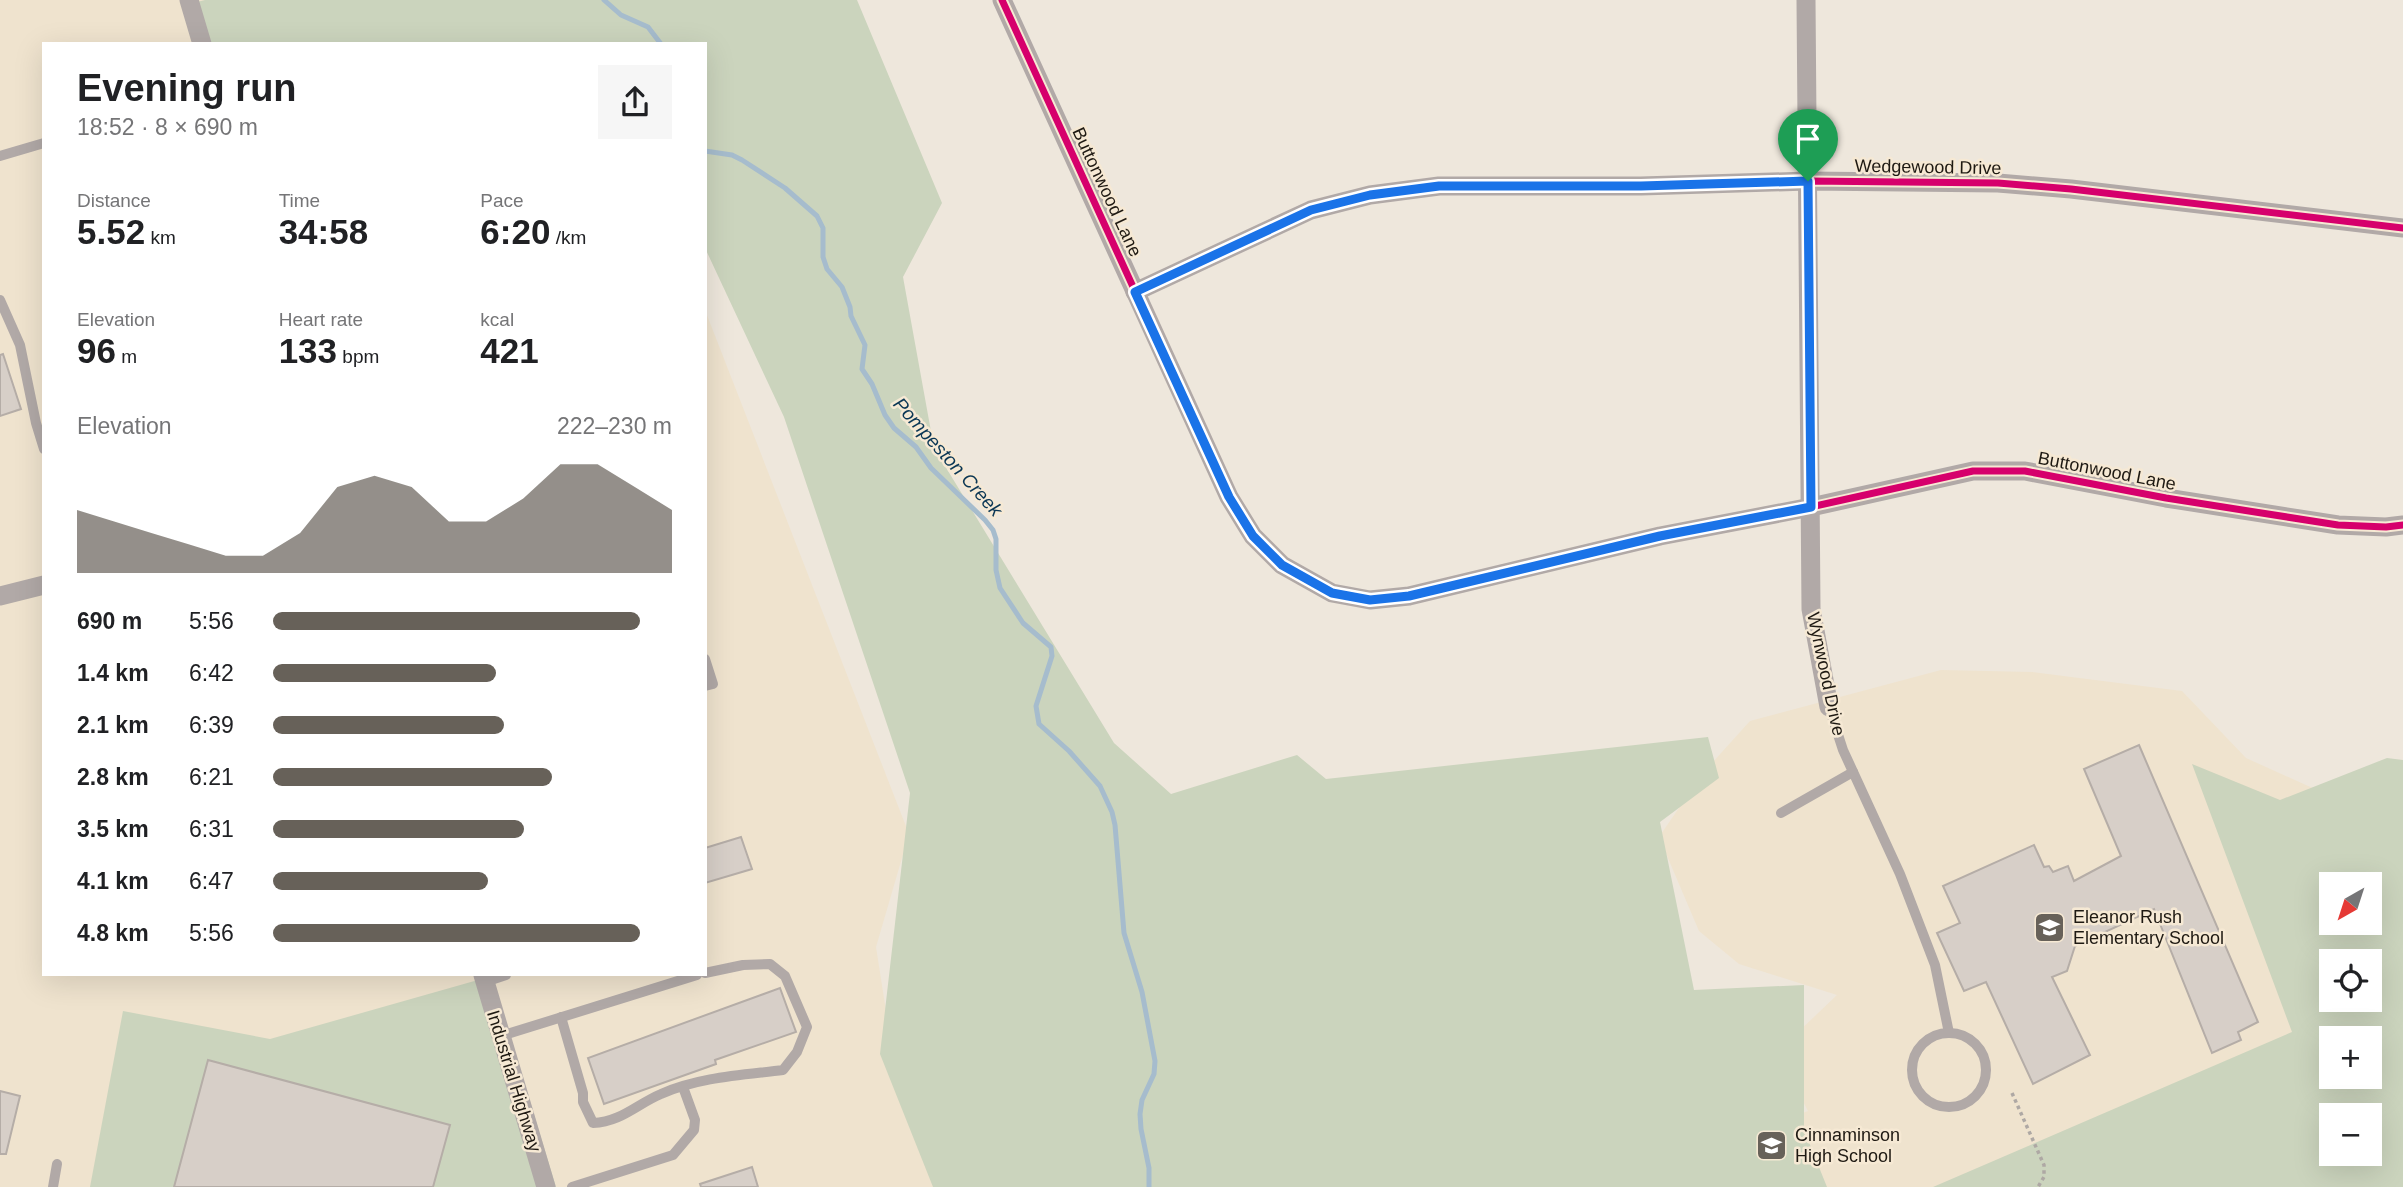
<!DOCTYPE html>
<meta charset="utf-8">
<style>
:root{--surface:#fff;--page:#f6f6f6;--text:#202124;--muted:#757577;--accent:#676159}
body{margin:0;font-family:Helvetica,sans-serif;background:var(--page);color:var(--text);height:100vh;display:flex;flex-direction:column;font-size:26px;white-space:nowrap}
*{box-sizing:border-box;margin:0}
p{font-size:23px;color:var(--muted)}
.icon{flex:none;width:38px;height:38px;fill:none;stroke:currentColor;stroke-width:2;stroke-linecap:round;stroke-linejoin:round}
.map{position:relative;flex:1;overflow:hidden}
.side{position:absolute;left:42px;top:42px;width:665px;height:934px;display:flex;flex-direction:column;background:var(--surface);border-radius:0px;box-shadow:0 7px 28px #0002}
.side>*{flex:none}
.needle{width:46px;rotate:219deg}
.buttons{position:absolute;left:2319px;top:872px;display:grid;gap:14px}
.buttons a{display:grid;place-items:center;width:63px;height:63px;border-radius:0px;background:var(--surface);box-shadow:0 7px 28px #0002;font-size:35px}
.pin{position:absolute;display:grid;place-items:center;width:60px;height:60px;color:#fff;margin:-72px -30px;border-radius:50% 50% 50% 0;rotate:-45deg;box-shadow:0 0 7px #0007}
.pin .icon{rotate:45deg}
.round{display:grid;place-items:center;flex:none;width:74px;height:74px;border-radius:0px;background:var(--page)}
.headline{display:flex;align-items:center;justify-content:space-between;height:119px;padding:0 35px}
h1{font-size:38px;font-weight:800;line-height:52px}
.stats{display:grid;grid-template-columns:repeat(3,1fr);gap:10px;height:119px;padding:7px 35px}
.stats div{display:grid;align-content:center}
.stats b{font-size:35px;font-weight:800}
.stats small{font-size:19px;font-weight:400}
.stats p{font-size:19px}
.chart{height:196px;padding:14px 35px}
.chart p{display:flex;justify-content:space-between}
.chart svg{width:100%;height:126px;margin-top:7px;fill:var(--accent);opacity:.7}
ul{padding:0 35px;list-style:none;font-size:23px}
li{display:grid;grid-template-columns:112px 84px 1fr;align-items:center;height:52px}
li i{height:18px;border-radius:9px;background:var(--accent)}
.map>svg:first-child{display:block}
</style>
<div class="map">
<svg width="2403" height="1187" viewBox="0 0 2403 1187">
<rect width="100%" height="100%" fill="#eee7dc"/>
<g fill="#efe3ce" fill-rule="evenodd">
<path d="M0,0h548l45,44h-549v931h661v-665l204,524 -33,113 15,96 61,144h-952z"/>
<path d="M1941,670l91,2 150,19 64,67 102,46 31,-25 24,408h-782l6,-8 181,-68 -10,-19 -4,-56 43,-41 -98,-31 -40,-33 -40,-94 44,-64 47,-52zM2331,884h39v38h-39zM2331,961h39v38h-39zM2331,1038h39v38h-39zM2331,1115h39v38h-39z"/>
</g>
<g fill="#cbd4bd" fill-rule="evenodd">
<path d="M205,0h652l85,203 -39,74 31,171 180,295 57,51 126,-39 29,24 382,-42 11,41 -59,44 34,168 110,-5v145l23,57h-894l-53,-133 30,-261 -126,-376 -79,-169v-204h-495l-13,-42z"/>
<path d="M2387,758l16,2v427h-470l359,-155 -100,-268 88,36zM2331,884h39v38h-39zM2331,961h39v38h-39zM2331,1038h39v38h-39zM2331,1115h39v38h-39z"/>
<path d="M492,976l64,211h-466l33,-176 147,28z"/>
</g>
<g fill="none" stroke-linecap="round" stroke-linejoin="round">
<g stroke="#a6bccd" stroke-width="5">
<path d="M604,0l17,15 27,12 13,17"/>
<path d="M705,151l27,4 10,5 43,28 32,28 6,12v29l4,12 15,18 8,20 1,9 14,29 -3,24 10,15 13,31 9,13 22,19 15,21 54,52 8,10 3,9v31l4,18 23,35 28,24 1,9 -16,50 3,18 30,27 31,35 12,26 3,13 9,108 18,59 13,69 -1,13 -12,26 -2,14 1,15 8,39v19"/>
</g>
</g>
<g fill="#d7cfc8" stroke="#b5ada7" stroke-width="2">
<path d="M3,354l18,55 -21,7v-61z"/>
<path d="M2139,745l119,277 -20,10 3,8 -29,13 -58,-144 -79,37 -8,25 -15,6 38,78 -57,29 -47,-102 -22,9 -27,-58 23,-10 -17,-37 91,-41 10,22 5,-1 4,6 15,-6 6,15 47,-25 -37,-87z"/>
<path d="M741,837l11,32 -47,14v-35z"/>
<path d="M780,988l16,44 -81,28 1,4 -112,40 -16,-46z"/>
<path d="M208,1060l242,65 -17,62h-259z"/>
<path d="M0,1091l20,5 -14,58h-6z"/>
<path d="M752,1167l6,20h-57l-1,-3z"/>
</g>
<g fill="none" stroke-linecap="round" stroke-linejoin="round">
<path stroke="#aea8a4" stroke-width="3.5" stroke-dasharray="3.5 3.5" stroke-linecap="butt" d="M2012,1093l32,72v12l-6,10"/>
<g stroke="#b1a9a7" stroke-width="10">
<path d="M0,156l44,-13"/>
<path d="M0,300l20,45 16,78 8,26"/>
<path d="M705,659l8,25 -8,2"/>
<path d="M1829,707l14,43 57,124 35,91 14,68"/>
<path d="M1781,813l72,-41"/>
<path d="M485,982l21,-7"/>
<path d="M561,1017l22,76v9l10,21c28,-1 44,-19 68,-29 38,-17 82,-19 122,-24l14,-18 10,-25 -22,-51 -15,-12 -27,1 -38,8"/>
<circle cx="1949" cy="1070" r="37"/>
<path d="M501,1036l196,-61"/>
<path d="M53,1187l4,-23"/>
<path d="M572,1187l101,-32 21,-25 1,-10 -12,-33"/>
</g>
<g stroke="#b1a9a7" stroke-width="19">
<path d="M189,0l13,44"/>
<path d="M1002,0l227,497 24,39 29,29 50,28 38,7 39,-4 251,-60 151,-29 162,-36h52l141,27 172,27 48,2 17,-2"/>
<path d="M1806,0l5,609 18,98"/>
<path d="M1135,292l176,-82 59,-15 69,-9h202l167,-5 190,2 73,6 332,39"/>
<path d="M0,596l44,-11"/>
<path d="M483,975l63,212"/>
</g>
<defs>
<g id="cycleway">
<path d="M1002,0l227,497 24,39 29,29 50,28 38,7 39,-4 251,-60 151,-29 162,-36h52l141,27 172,27 48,2 17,-2"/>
<path d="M1135,292l176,-82 59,-15 69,-9h202l167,-5 190,2 73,6 332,39"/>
</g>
</defs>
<use href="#cycleway" stroke="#f6e9d4" stroke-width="11"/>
<use href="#cycleway" stroke="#d6006c" stroke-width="7"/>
</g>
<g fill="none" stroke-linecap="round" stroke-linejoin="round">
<defs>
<path id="route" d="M1808,181l3,326 -151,29 -251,60 -39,4 -38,-7 -50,-28 -29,-29 -24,-39 -94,-205 176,-82 59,-15 69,-9h202z"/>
</defs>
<use href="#route" stroke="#fff" stroke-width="14"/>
<use href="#route" stroke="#1a73e8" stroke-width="9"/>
</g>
<defs>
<symbol id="school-square" viewBox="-11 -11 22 22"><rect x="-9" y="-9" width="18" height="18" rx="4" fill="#676159" stroke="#f6e9d4"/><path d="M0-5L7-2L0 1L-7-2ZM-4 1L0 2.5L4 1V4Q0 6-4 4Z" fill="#fff"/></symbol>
</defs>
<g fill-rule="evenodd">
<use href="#school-square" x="2032" y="910" width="35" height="35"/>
<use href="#school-square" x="1754" y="1128" width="35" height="35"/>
</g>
<g text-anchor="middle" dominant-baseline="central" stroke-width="5" stroke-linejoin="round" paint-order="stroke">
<g font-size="18" fill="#1e1912" stroke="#f6e9d4">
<text transform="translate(1928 167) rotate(1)">Wedgewood Drive</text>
<text transform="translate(1107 192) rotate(65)">Buttonwood Lane</text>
<text transform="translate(2107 471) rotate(11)">Buttonwood Lane</text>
<text transform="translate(1826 674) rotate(78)">Wynwood Drive</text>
<text transform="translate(514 1081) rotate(73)">Industrial Highway</text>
</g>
<g font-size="18" fill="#1e1912" stroke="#f6e9d4" text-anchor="start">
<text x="2073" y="917">Eleanor Rush<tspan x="2073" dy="21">Elementary School</tspan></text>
<text x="1795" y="1135">Cinnaminson<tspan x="1795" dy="21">High School</tspan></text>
</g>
<g font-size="19" font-style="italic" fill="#0b3755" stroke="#f6e9d4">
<text transform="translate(948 457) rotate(48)">Pompeston Creek</text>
</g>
</g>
</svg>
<div class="buttons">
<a><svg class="needle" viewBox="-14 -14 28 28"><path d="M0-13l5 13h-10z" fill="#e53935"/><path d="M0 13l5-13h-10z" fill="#757577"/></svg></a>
<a><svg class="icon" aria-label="locate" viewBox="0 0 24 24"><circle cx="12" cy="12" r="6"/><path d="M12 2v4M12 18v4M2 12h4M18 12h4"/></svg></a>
<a>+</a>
<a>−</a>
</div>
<div class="pin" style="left:1808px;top:181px;background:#1e9e55"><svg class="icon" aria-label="arrive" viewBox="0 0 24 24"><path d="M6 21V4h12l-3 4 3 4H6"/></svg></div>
<section class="side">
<div class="headline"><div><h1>Evening run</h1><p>18:52 · 8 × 690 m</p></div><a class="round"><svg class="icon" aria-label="share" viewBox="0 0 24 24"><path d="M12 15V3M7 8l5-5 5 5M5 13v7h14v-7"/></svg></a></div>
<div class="stats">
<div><p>Distance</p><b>5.52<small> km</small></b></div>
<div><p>Time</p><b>34:58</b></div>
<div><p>Pace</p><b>6:20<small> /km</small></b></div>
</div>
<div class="stats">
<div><p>Elevation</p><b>96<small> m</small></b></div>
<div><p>Heart rate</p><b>133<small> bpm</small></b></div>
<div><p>kcal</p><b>421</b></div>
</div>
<div class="chart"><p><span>Elevation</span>222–230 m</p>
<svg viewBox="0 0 160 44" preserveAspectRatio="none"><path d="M0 44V22L10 26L20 30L30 34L40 38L50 38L60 30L70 14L80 10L90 14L100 26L110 26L120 18L130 6L140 6L150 14L160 22V44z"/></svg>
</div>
<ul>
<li><b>690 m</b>5:56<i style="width:92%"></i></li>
<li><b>1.4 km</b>6:42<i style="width:56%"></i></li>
<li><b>2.1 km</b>6:39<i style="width:58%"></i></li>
<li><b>2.8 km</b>6:21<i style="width:70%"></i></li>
<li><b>3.5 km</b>6:31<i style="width:63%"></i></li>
<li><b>4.1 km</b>6:47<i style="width:54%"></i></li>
<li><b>4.8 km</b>5:56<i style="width:92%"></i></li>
</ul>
</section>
</div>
